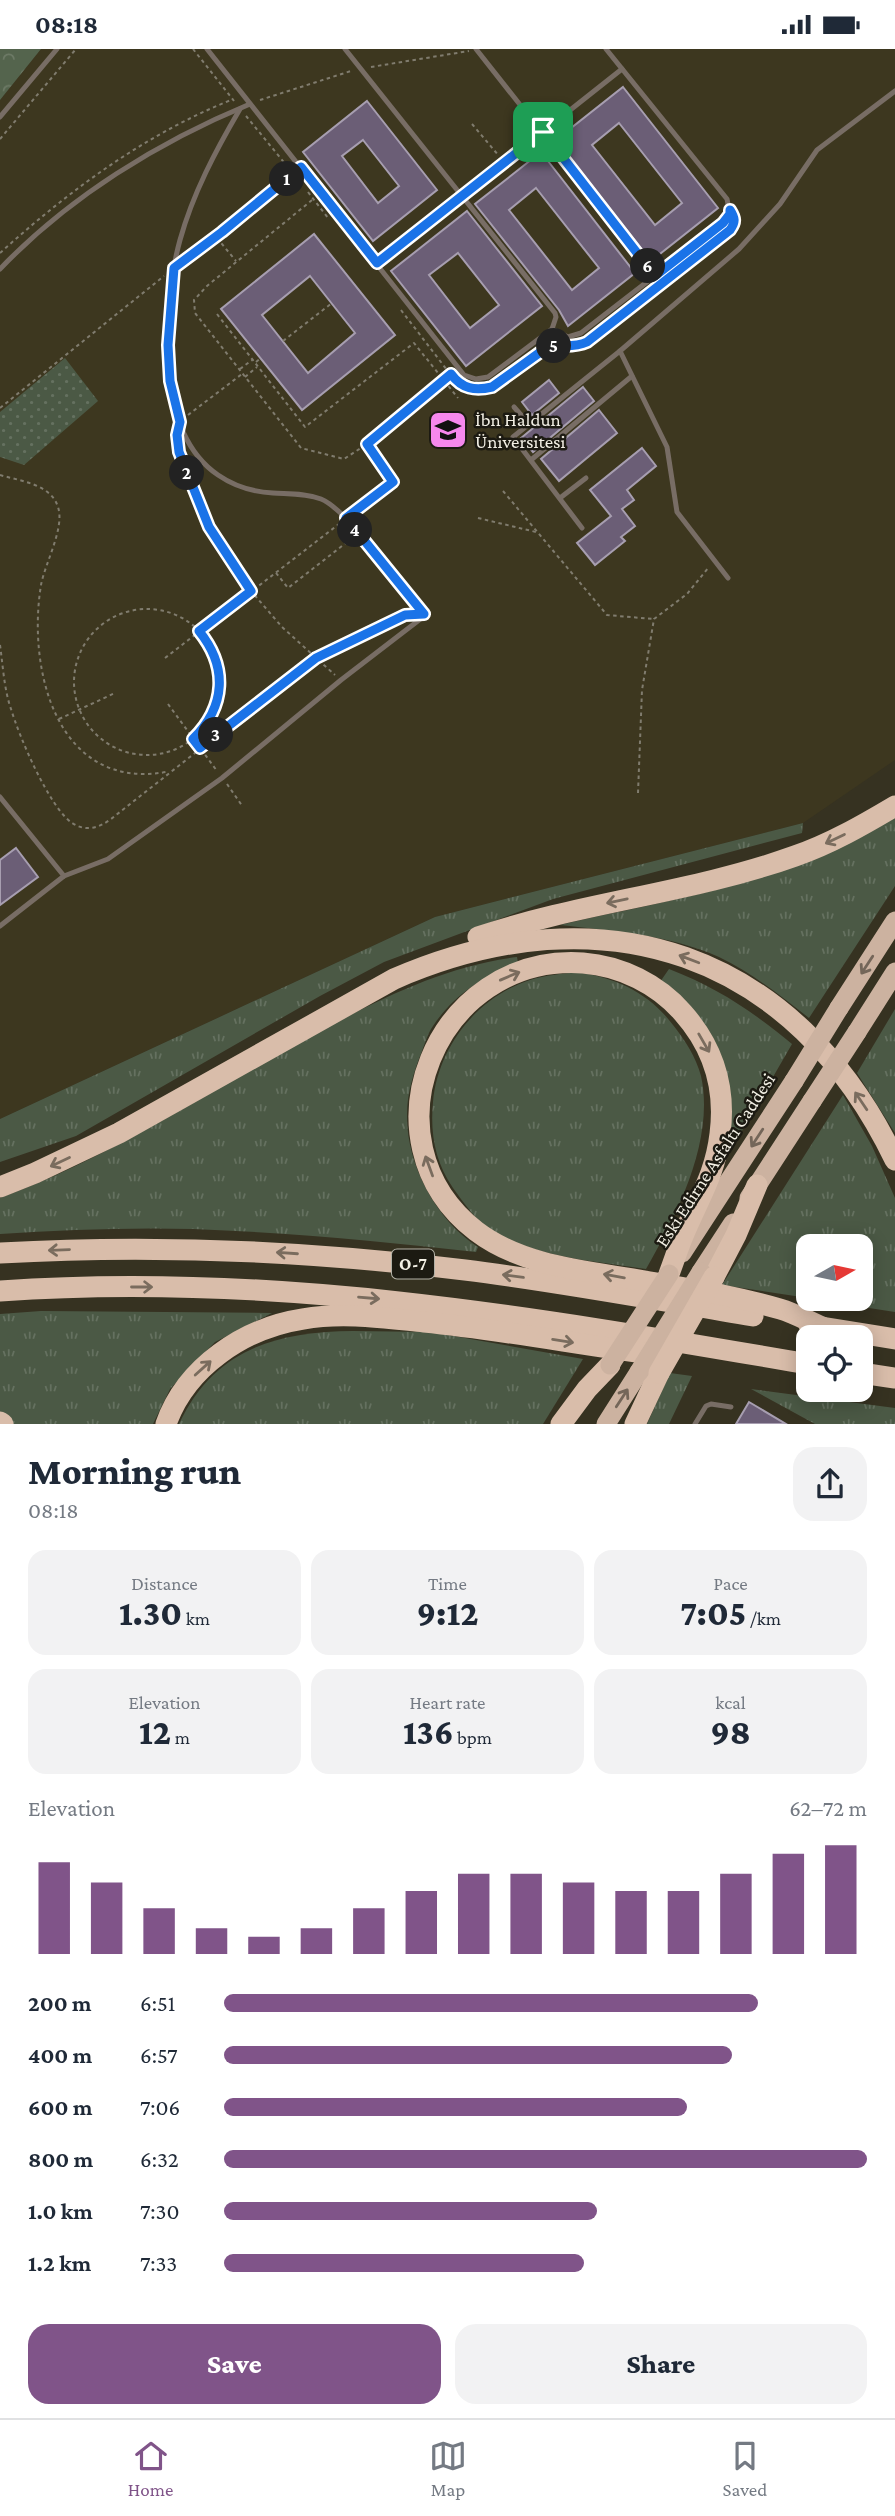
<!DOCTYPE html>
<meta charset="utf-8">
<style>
:root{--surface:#fff;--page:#f2f2f3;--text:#1f2937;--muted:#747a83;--line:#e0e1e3;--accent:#805489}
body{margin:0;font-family:"Crimson Pro",serif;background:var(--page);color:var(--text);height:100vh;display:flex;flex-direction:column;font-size:26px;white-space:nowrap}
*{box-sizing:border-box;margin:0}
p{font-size:23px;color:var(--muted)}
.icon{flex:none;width:38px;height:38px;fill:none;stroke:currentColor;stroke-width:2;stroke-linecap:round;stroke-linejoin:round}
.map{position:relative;height:1375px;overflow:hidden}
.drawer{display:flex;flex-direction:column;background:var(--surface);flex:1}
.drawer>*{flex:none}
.needle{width:46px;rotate:81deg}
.controls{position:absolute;left:796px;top:1185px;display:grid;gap:14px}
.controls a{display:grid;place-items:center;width:77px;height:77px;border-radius:14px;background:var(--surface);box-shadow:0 4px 18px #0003;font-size:35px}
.pin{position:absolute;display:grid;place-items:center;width:60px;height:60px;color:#fff;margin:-30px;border-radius:14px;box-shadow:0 4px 10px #0006}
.km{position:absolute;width:35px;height:35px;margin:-18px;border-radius:50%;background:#222;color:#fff;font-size:19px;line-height:35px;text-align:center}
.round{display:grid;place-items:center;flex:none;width:74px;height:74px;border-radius:21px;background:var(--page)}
.head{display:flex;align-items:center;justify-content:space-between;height:119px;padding:0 28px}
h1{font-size:38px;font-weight:800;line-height:52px}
.stats{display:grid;grid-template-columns:repeat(3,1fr);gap:10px;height:119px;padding:7px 28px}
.stats div{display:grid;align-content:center;border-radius:18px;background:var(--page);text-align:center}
.stats b{font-size:35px;font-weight:800}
.stats small{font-size:19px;font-weight:400}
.stats p{font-size:19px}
.chart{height:196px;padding:14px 28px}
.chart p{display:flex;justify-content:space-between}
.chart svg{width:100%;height:126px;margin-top:7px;stroke:var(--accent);stroke-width:6}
.cta{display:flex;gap:14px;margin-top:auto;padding:14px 28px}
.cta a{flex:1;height:80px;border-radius:21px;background:var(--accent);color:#fff;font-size:28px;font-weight:800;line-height:80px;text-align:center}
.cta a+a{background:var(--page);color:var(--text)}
ul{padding:0 28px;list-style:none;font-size:23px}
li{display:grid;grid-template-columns:112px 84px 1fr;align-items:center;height:52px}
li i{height:18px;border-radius:9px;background:var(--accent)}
.status{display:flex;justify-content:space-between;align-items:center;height:49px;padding:0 35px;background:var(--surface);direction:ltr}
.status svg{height:19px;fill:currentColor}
.tab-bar{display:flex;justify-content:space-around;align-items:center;height:98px;border-top:2px solid var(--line);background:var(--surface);font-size:19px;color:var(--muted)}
.tab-bar a{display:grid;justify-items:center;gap:4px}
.tab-bar .current{color:var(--accent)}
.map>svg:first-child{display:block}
</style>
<div class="status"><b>08:18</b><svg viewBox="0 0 49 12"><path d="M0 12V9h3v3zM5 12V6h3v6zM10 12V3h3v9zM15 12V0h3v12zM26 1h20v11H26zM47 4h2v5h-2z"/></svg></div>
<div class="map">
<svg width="895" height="1375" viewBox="0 0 895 1375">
<defs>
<pattern id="grass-tufts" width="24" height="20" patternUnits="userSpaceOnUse" patternTransform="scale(1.75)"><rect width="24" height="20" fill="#4b5945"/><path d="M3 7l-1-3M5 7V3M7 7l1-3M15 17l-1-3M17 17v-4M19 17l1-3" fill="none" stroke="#657160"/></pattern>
<pattern id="forest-crowns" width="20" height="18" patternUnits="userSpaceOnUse" patternTransform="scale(1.75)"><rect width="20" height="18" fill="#54644d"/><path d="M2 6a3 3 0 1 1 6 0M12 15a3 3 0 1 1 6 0" fill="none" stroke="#6d7a66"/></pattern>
<pattern id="garden-dots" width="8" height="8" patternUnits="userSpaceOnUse" patternTransform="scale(1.75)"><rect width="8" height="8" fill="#4b5945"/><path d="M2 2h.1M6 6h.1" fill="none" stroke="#657160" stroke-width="1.8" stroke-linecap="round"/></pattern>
</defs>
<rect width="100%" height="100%" fill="#363221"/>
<path fill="#3d371f" d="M41,0h854v711l-92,63 -368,94 -435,202v-1019z"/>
<g fill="url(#grass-tufts)">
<path d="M895,766v71l-86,132c-28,-22 -57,-45 -90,-61 -49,-22 -106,-26 -159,-32 106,-25 247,-45 335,-110z"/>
<path d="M803,774l-1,10 -249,66 -169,63 -64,34 -244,140 -76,26v-43l435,-202z"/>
<path d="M517,908l1,6c-36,15 -63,30 -85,63 -5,7 -8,17 -11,25 -8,20 -15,42 -15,63 -1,50 29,106 71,133l-2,5c-80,-9 -159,-17 -240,-21 -78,-5 -158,-2 -236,3v-36c107,-39 202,-102 301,-157 69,-37 138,-74 216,-84z"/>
<path d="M669,920c49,19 83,42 123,75l-60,104 -4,-1 1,-43 -69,-122z"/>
<path d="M577,923c40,6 72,21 96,53 12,15 23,32 28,51 14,64 -24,139 -55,193 -52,-8 -108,-11 -154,-38 -16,-10 -28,-28 -39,-43 -18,-26 -23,-55 -20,-86 5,-55 44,-105 97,-122 16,-5 31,-6 47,-8z"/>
<path d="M895,960v124l-38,-60z"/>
<path d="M843,1046l29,51 23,52v114l-84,-13h50v-53h-53v52l-86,-13z"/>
<path d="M41,1262l231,2 -57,29 -45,47 -17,35h-142l-11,-8v-102z"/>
<path d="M353,1282l78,1 152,27 -40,65h-364c35,-75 97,-92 174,-93z"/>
<path d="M670,1324l22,3 -23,48h-22z"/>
<path d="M751,1340l144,19v16h-80z"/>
</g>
<path fill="url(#forest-crowns)" d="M0,0h41l-41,51z"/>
<path fill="url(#garden-dots)" d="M65,309l33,43 -74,64 -24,-8v-45z"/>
<g fill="#6b5e76" stroke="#a79eb0" stroke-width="2" fill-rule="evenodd">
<path d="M623,38l95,121 -67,53 -95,-121zM619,74l63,80 -27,22 -63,-80z"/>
<path d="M367,52l70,89 -64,51 -70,-89zM363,91l36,46 -21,17 -36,-47z"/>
<path d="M541,103l94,121 -67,53 -9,-16 -84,-106zM536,139l63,80 -27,22 -63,-80z"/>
<path d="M467,162l75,95 -76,60 -75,-95zM458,204l41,52 -29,23 -41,-53z"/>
<path d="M314,185l81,101 -93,75 -81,-101zM310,227l45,57 -47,40 -46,-58z"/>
<path d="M549,331l10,13 -27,22 -10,-13z"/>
<path d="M583,338l11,14 -61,51 -12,-14z"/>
<path d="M599,361l18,23 -58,48 -18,-22z"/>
<path d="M642,399l14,18 -29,24 7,10 -12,9 13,17 -14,11 4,4 -30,24 -18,-22 34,-27 -21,-26z"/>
<path d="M16,799l22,29 -38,28v-45z"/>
<path d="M749,1353l37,22h-50z"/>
</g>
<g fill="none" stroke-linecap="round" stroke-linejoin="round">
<g stroke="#807c6e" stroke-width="2" stroke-dasharray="3.5 3.5" stroke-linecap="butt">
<path d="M193,0l41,52"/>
<path d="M371,18l98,-16"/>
<path d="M260,51l91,-29"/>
<path d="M246,67l41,50"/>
<path d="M472,75l27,32"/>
<path d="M0,90l76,-90"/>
<path d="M308,143l20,26"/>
<path d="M312,151l-105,86 -13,14 1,13 106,135 43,11 23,-15 83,-69"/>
<path d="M217,189l19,23"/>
<path d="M0,204c70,-63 144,-118 231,-153"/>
<path d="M185,211l108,-86"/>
<path d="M401,261l56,73c13,6 22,7 35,4l54,-39c14,-5 27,1 41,-6l143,-111 4,-6"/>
<path d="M217,265l88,113 109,-84 44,55"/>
<path d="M283,292l49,-38"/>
<path d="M256,313l5,-4"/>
<path d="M240,320l12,-9"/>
<path d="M245,328l12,-10"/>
<path d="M0,359l164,-132"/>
<path d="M188,366l54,-41"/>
<path d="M177,391l3,13 29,74 42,64 31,36 53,48"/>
<path d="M0,426c20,6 51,9 58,32 7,21 -13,56 -17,78 -14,85 16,206 125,187"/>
<path d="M503,442l104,124 46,4"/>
<path d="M354,463l39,-30 -26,-38"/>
<path d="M478,469l58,14"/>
<path d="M276,524l12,15 63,-49"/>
<circle cx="147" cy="633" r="73"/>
<path d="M0,596c3,21 4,44 11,64 8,27 38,98 61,114 14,9 27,5 39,-4l205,-161 93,-43"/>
<path d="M165,609l174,-134"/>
<path d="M168,655l49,67"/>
<path d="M59,670l56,-26"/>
<path d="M227,735l16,23"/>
<path d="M638,744l4,-103 12,-71 33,-25 22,-27"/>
</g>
<g stroke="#786d65" stroke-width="5">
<path d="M207,0l257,326 12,4 12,-2 64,-48 16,8 13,-4 142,-110 7,-9 -3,-15 -121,-150"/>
<path d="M345,0l210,264 1,4 -4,12"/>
<path d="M476,0l179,227"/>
<path d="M0,68l57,-68"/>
<path d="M377,214l245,-194"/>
<path d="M0,220c69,-72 158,-127 250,-165"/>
<path d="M620,302l47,96 10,65 51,66"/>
<path d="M514,358l14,16"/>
<path d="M531,411l101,-84"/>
<path d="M560,449l26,-20"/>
<path d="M582,479l-69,-91 107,-86 119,-102 41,-45 37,-54 78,-59"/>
<path d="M0,748l64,79"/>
<path d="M0,877l64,-50 44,-17 114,-81 119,-98 82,-63v-6l-77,-93c-8,-7 -15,-15 -25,-19 -16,-6 -32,-5 -48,-6 -19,-1 -39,-7 -55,-18 -65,-44 -56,-169 -38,-235 13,-47 36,-90 60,-131"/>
<path d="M695,1375l11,-18 5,-2 20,3"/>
</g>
<g stroke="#ccb2a0" stroke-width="19">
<path d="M839,959l56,-87"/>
<path d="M857,983l38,-60"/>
<path d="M749,1149l63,-97"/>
<path d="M682,1204l112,-172"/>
<path d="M701,1223l32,-49"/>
<path d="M606,1375l33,-52"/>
</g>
<g stroke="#d9bdaa" stroke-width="21">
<path d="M478,888c104,-35 214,-44 317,-81 35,-12 68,-31 100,-50"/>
<path d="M0,1138l35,-14 84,-40 275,-154c209,-91 401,-27 501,181"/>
<path d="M0,1204c156,-9 310,-2 465,17 96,12 192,30 288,46"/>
<path d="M669,1225c5,-13 9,-26 14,-38 15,-37 32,-60 37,-102 6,-46 -6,-86 -37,-121 -25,-29 -62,-47 -100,-50 -147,-10 -224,177 -107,268 47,36 113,40 169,50 45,8 91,15 135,28 14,4 28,12 42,18"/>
<path d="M714,1228l22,-42 21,-50"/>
<path d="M0,1242c274,-20 540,27 808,73"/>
<path d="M809,1276l86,14"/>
<path d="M861,1324l34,5"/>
<path d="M0,1373l3,2"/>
<path d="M166,1375c20,-57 78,-96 137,-105 40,-7 81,-1 121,3 81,8 161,24 242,34"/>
<path d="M561,1375l26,-35 23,-24"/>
<path d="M635,1375l24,-51"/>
</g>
<g stroke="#ccb2a0" stroke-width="19">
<path d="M794,1032l45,-73"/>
<path d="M812,1052l45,-69"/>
<path d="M610,1316l59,-91"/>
<path d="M639,1323l62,-100"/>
</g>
<path stroke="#d9bdaa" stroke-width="21" d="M659,1324l55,-96"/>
</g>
<defs><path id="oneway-shaft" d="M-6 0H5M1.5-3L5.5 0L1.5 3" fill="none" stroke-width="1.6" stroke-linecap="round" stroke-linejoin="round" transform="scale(1.75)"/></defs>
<g stroke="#7a6c5e">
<use href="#oneway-shaft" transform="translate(835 790) rotate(154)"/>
<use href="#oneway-shaft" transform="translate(617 852) rotate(168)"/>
<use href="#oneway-shaft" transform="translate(689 910) rotate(-159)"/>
<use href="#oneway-shaft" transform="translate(510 927) rotate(-23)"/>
<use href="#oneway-shaft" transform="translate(704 994) rotate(60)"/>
<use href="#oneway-shaft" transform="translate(861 1052) rotate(-124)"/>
<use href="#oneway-shaft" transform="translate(60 1113) rotate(155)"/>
<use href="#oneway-shaft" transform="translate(429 1117) rotate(-110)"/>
<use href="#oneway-shaft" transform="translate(59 1201) rotate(178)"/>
<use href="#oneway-shaft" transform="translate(287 1204) rotate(-176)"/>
<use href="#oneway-shaft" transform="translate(513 1227) rotate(-172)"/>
<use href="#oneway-shaft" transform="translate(614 1227) rotate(-170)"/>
<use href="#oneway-shaft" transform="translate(142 1238)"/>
<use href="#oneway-shaft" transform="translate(369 1249) rotate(5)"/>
<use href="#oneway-shaft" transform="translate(563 1292) rotate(9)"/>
<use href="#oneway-shaft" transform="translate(203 1319) rotate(-42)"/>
</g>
<g stroke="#746659">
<use href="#oneway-shaft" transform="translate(867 916) rotate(123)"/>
<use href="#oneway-shaft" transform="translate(757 1089) rotate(123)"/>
<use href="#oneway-shaft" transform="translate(622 1349) rotate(-57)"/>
</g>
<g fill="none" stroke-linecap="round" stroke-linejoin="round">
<defs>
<path id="route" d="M543,83l112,144 68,-53 7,-9v-4c5,8 6,12 0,20l-143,112c-15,7 -27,1 -41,6l-54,39c-17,4 -30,2 -41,-13l-84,70 26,38 -47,36 78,96 -19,1 -89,43 -116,90 -7,-9c33,-33 35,-72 6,-108l52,-40 -42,-64 -30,-75 -2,-17 3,-13 -10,-41 -2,-36 6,-77 48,-36 79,-65 76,96z"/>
</defs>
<use href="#route" stroke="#fff" stroke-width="14"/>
<use href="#route" stroke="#1a73e8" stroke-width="9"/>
</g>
<defs>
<symbol id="university-square" viewBox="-11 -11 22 22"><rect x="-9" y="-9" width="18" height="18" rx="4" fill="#f688ed" stroke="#1c1a12"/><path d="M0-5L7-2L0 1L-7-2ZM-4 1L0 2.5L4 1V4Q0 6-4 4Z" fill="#111"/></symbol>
</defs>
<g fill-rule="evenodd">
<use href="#university-square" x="426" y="359" width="44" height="44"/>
</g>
<g text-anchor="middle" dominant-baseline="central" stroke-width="5" stroke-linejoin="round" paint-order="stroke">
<rect fill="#1c1a12" stroke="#b2b0a6" stroke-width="2" x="392" y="1200.5" width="42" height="29" rx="5"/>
<g font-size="18" font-weight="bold" fill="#f3f0e5">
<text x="413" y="1215">O-7</text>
</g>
<g font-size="19" fill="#f3f0e5" stroke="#1c1a12" text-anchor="start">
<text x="475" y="370">İbn Haldun<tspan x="475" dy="22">Üniversitesi</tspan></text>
</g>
<g font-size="19" fill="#f3f0e5" stroke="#1c1a12">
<text transform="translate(715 1111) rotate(-57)">Eski Edirne Asfaltı Caddesi</text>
</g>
</g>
</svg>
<div class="controls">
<a><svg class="needle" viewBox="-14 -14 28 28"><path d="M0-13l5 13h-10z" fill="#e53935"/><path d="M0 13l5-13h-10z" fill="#747a83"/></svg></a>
<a><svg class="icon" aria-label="locate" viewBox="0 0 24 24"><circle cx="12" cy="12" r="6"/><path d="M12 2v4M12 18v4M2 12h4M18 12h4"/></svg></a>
</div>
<div class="pin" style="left:543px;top:83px;background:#1e9e55"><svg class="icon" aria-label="arrive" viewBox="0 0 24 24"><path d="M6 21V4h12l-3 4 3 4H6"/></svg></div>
<b class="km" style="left:287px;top:130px">1</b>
<b class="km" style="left:187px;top:424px">2</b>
<b class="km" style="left:216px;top:686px">3</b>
<b class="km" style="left:355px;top:481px">4</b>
<b class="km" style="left:554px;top:297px">5</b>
<b class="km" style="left:648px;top:217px">6</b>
</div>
<section class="drawer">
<div class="head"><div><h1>Morning run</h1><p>08:18</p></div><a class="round"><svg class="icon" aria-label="share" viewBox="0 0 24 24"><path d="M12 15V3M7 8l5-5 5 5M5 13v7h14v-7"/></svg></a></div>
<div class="stats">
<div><p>Distance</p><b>1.30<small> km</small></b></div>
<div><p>Time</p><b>9:12</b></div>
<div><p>Pace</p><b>7:05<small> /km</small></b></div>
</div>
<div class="stats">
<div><p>Elevation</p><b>12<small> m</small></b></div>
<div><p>Heart rate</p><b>136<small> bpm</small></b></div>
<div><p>kcal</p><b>98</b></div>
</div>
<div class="chart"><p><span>Elevation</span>62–72 m</p>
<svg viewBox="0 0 160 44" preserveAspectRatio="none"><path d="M5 44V12M15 44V19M25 44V28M35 44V35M45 44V38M55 44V35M65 44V28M75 44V22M85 44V16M95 44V16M105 44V19M115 44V22M125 44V22M135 44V16M145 44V9M155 44V6"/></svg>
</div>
<ul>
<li><b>200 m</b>6:51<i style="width:83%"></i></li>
<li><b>400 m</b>6:57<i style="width:79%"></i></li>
<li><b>600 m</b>7:06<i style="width:72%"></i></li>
<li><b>800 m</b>6:32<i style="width:100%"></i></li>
<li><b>1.0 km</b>7:30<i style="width:58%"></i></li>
<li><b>1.2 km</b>7:33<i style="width:56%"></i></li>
</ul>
<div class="cta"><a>Save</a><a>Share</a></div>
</section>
<nav class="tab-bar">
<a class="current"><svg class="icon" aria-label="home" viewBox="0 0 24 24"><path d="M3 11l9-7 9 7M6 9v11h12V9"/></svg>Home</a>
<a><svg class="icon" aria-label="map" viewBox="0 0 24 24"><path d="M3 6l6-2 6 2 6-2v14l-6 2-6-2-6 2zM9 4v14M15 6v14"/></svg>Map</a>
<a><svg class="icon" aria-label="saved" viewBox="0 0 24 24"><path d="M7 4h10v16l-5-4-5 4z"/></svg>Saved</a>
</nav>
